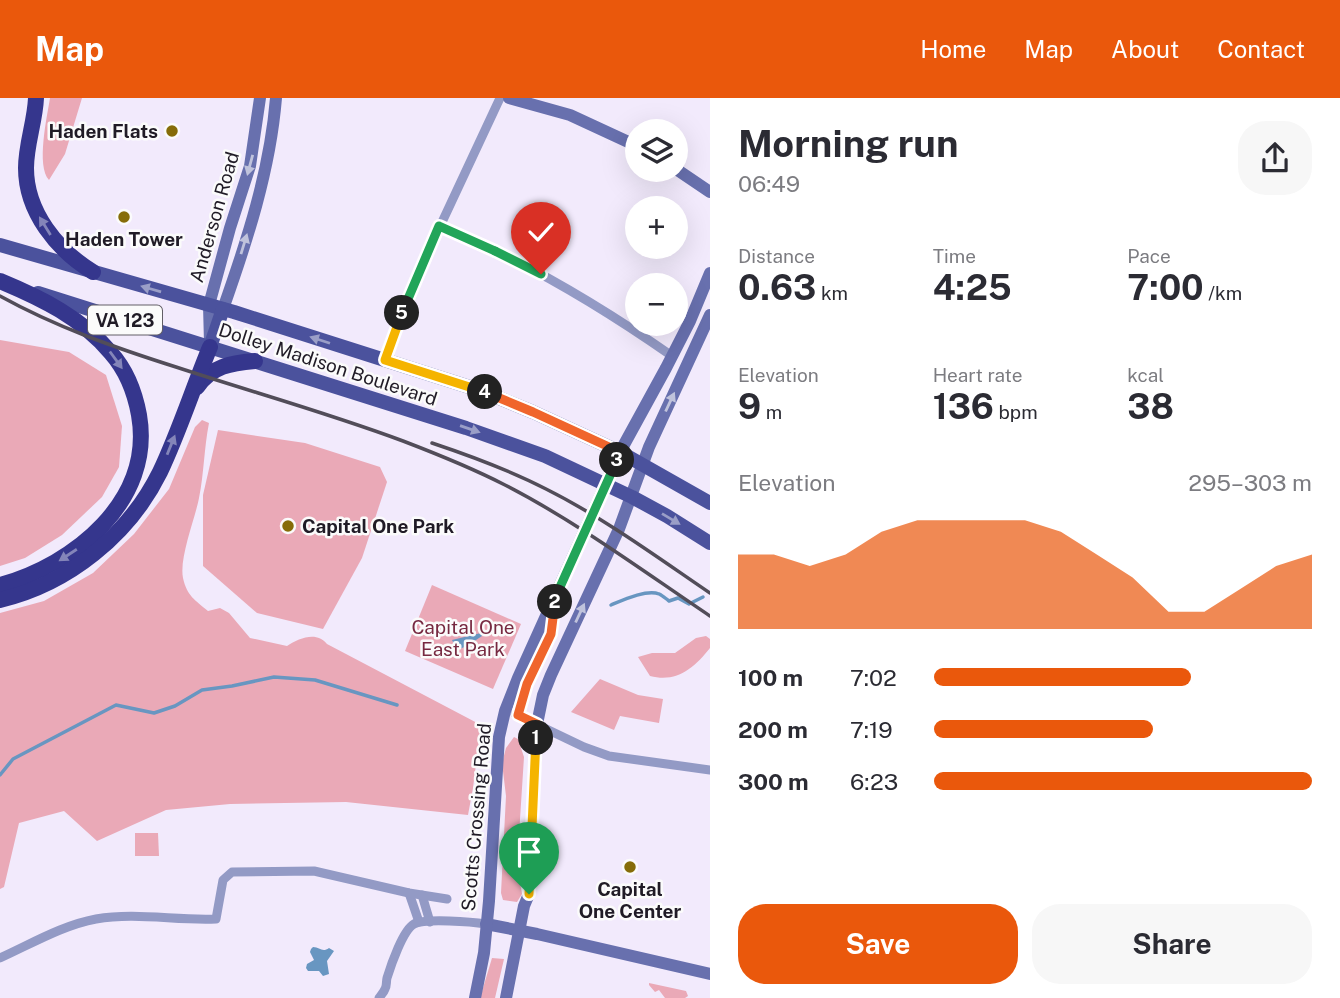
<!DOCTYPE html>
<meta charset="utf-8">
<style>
:root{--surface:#fff;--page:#f7f7f7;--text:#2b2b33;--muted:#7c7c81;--accent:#ea580c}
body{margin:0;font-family:"Public Sans",sans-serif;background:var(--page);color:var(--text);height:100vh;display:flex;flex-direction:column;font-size:26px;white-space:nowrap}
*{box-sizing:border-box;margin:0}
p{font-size:23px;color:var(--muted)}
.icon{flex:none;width:38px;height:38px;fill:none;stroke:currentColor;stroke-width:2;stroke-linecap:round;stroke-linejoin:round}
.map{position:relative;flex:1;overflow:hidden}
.panel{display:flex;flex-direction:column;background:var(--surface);width:630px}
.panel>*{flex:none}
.tools{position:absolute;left:625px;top:21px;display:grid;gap:14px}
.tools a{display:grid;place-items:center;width:63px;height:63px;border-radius:50%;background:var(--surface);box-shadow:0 7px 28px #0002;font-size:35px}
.pin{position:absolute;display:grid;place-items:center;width:60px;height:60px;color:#fff;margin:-72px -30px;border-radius:50% 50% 50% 0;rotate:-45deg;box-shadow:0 0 7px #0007}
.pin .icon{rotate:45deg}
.km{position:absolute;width:35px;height:35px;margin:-18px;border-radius:50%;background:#222;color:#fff;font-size:19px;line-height:35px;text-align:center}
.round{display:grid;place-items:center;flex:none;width:74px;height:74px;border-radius:28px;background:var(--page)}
.summary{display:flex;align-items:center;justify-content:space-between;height:119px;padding:0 28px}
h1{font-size:38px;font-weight:700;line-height:52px}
.stats{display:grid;grid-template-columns:repeat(3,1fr);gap:10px;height:119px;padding:7px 28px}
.stats div{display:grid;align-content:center}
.stats b{font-size:35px;font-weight:700}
.stats small{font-size:19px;font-weight:400}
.stats p{font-size:19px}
.chart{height:196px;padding:14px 28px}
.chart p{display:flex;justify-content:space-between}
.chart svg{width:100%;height:126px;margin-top:7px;fill:var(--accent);opacity:.7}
.button{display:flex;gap:14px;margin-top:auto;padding:14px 28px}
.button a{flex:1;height:80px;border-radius:28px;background:var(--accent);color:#fff;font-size:28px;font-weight:700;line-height:80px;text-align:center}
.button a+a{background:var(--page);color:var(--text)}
ul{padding:0 28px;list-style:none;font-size:23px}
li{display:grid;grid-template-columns:112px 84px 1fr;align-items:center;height:52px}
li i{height:18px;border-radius:9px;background:var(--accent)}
header{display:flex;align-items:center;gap:42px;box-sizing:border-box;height:98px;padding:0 35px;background:var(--accent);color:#fff}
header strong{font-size:33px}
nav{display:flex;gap:38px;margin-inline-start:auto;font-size:24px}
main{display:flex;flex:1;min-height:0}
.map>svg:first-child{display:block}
</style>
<header>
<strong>Map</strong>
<nav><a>Home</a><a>Map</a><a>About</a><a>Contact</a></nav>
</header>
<main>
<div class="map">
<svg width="710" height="900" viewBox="0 0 710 900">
<rect width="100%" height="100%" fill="#f2eafc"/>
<g fill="#eaa9b7">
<path d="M50,0h32l-17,56 -16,26c-13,-14 -2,-63 1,-82z"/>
<path d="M0,242l69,12 37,23 16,51 -3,41 -17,30 -40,38 -37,23 -25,8z"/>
<path d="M202,322l7,3c-5,25 -5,51 -10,75 -4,21 -20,60 -16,80 4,18 12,22 25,33l12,-3 9,5 21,25 37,8c12,-8 30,-15 40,-2l154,81 -8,63 -5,27 -122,-13 -116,2 -64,6 -69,31 -33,-30 -45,12 -15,64 -4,2v-276l44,-12 49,-28 41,-39 35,-45 26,-62z"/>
<path d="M218,332l87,13 75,24 7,15 -25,76 -39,71 -66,-16 -54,-47v-71z"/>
<path d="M432,487l89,39 -28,65 -88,-38z"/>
<path d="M706,538l4,3v9c-16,20 -33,35 -60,28l-12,-19 14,-4h23l21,-15z"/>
<path d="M600,581l38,16 25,4 -4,24 -39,-7 -6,14 -43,-18z"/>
<path d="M514,639l4,2 6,18 -7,109 5,28 -5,8 -14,-2 -2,-7 5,-97 -4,-33 4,-15z"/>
<path d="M135,735h23l1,23h-24z"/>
<path d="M492,860l12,1 -9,39h-15z"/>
<path d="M649,885l37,8 2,5 -3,2h-20l-6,-8 -4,2 -6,-7z"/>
</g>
<g fill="#6896c1">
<path d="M481,535l1,3 -15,10 -10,4 -5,-10z"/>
<path d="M313,849c7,0 9,6 16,1l5,3 -7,10 2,13 -6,2 -4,-5h-11l-2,-3 1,-4 7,-4 -4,-8 1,-3z"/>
</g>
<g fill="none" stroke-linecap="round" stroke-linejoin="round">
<g stroke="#6896c1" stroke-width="3.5">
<path d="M611,507c12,-5 36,-16 48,-11 1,0 9,6 10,7l9,-3 11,6 14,-7"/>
<path d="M0,677l13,-16 103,-54 38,8 21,-7 27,-16 30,-4 42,-9 41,3 82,25"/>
</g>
<g stroke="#939ac5" stroke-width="9">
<path d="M439,128c84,33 160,79 233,130"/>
<path d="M385,262l23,-65 92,-197"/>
<path d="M515,616l69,33 25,9 101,14"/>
<path d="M409,795l10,29"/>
<path d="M422,797l8,27"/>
<path d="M0,860c31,-14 63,-33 96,-39 40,-7 81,2 120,0l7,-39 9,-8 82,-1 95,22 38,6"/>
<path d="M379,900c2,-3 5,-6 6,-9 2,-3 1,-7 2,-11 4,-13 16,-48 27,-54 11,-6 59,-2 72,0"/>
</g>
<g stroke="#6870ae" stroke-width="12">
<path d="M509,0l61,17 67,31"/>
<path d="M676,71l34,23"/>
<path d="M223,211c24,-68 47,-138 53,-211"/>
<path d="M210,245l-1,-38 21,-77 20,-62 10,-68"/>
<path d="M518,617l9,-31 24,-50 4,-27"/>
<path d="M486,826l51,10 173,40"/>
<path d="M475,900l9,-45 5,-52 10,-164 6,-26 13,-33 102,-226 46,-84 24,-47 20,-48"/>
<path d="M506,900l18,-92 5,-12 8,-170 6,-29 8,-20 68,-146 30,-82 61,-132"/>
</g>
<g stroke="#4b529d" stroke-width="14">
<path d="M0,147l234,67 248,79 51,21 87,40 90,51"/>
<path d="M38,195l428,135 79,28 87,41 35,19 43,27"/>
<path d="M210,249l13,-38"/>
</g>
<g stroke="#35368d" stroke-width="16">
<path d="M36,0c-1,24 -10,46 -10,70 0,44 31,82 67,104"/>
<path d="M0,183c41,17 82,37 111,72 16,18 24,40 28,62 15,86 -65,150 -139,170"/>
<path d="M197,289c15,-21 34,-24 58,-26"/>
<path d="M0,502c68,-16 129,-65 160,-128 19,-40 33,-84 50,-125"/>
</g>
<g stroke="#524d59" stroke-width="3.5">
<path d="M0,198c56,31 116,52 176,71 76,25 152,46 227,74 34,13 69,27 102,44 72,37 138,86 205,131"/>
<path d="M432,345c39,13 77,27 114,46 58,29 111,68 164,104"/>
</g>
</g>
<defs><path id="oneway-solid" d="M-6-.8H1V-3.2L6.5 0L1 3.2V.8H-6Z" transform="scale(1.75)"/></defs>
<g fill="#c0c3dc">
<use href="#oneway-solid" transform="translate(250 67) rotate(105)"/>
<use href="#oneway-solid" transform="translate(244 146) rotate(-73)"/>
<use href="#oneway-solid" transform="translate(670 304) rotate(-65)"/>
<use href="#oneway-solid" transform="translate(580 515) rotate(-65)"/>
</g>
<g fill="#8485b9">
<use href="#oneway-solid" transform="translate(45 128) rotate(-122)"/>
<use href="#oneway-solid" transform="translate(116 262) rotate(54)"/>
<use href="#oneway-solid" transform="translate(171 347) rotate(-68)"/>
<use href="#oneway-solid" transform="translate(68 457) rotate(147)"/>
</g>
<g fill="#9a9ec7">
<use href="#oneway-solid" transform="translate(151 191) rotate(-164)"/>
<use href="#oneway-solid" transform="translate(320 242) rotate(-162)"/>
<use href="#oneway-solid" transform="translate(470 331) rotate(19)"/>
<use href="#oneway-solid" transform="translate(671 421) rotate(31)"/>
</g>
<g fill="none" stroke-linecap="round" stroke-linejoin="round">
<defs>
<path id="split-1" d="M529,796l7,-156"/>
<path id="split-2" d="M536,640l1,-14 -19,-9 9,-31 24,-50 4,-32"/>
<path id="split-3" d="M555,504l1,-6 61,-136"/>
<path id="split-4" d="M485,294l48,20 87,40 -3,8"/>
<path id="split-5" d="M402,215l-17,47 100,32"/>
<path id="split-6" d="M402,215l37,-87 56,25"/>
<path id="split-7" d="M495,153l46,23"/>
</defs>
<use href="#split-1" stroke="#fff" stroke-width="14"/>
<use href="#split-2" stroke="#fff" stroke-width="14"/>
<use href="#split-3" stroke="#fff" stroke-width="14"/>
<use href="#split-4" stroke="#fff" stroke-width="14"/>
<use href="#split-5" stroke="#fff" stroke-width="14"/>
<use href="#split-6" stroke="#fff" stroke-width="14"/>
<use href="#split-7" stroke="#fff" stroke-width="14"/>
<use href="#split-1" stroke="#f5b400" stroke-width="9"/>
<use href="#split-2" stroke="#f0652b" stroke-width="9"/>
<use href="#split-3" stroke="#22a559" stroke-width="9"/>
<use href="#split-4" stroke="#f0652b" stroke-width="9"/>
<use href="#split-5" stroke="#f5b400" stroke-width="9"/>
<use href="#split-6" stroke="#22a559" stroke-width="9"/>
<use href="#split-7" stroke="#22a559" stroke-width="9"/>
</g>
<g fill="#866c09" stroke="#fbfbfb" stroke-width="2.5">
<circle cx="172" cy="33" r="7"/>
<circle cx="124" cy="119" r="7"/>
<circle cx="288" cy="428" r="7"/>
<circle cx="630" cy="769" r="7"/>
</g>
<g text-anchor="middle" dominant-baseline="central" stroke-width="5" stroke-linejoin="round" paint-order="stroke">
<rect fill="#fbfbfb" stroke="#625e66" stroke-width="2" x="88" y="207.5" width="74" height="29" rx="5"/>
<g font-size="18" font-weight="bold" fill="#201b26">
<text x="125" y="222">VA 123</text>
</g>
<g font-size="19" font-weight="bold" fill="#201b26" stroke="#fbfbfb">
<text x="158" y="33" text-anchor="end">Haden Flats</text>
<text x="124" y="141">Haden Tower</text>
<text x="302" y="428" text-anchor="start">Capital One Park</text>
<text x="630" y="791">Capital<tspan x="630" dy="22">One Center</tspan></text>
</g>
<g font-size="19" fill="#201b26" stroke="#fbfbfb">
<text transform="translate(214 119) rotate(-74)">Anderson Road</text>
<text transform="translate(328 266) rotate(18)">Dolley Madison Boulevard</text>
<text transform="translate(476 719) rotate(-85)">Scotts Crossing Road</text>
</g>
<g font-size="19" fill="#772941" stroke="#fbfbfb">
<text x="463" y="529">Capital One<tspan x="463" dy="22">East Park</tspan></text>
</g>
</g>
</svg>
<div class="tools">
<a><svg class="icon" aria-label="layers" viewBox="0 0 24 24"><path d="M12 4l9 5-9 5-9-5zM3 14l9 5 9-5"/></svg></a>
<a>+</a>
<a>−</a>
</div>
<div class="pin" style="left:529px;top:796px;background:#1e9e55"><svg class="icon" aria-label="arrive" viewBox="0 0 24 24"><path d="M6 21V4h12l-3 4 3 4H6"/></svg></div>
<div class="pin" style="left:541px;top:176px;background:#d93025"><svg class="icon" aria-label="check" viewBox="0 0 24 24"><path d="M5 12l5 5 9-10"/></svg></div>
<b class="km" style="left:536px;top:640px">1</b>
<b class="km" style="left:555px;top:504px">2</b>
<b class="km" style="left:617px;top:362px">3</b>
<b class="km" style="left:485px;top:294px">4</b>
<b class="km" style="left:402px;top:215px">5</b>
</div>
<section class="panel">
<div class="summary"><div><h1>Morning run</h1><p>06:49</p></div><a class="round"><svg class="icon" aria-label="share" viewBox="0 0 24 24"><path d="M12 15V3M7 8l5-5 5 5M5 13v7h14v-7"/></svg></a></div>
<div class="stats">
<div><p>Distance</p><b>0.63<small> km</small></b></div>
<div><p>Time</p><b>4:25</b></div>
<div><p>Pace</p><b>7:00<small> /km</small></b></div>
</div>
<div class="stats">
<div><p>Elevation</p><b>9<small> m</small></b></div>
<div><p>Heart rate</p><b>136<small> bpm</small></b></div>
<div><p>kcal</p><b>38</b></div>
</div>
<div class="chart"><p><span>Elevation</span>295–303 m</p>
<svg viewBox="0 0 160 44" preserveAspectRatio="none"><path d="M0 44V18L10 18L20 22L30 18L40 10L50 6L60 6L70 6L80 6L90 10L100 18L110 26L120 38L130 38L140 30L150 22L160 18V44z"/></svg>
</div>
<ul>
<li><b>100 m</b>7:02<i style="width:68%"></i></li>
<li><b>200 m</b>7:19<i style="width:58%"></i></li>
<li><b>300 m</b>6:23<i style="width:100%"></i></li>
</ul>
<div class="button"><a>Save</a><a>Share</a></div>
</section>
</main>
